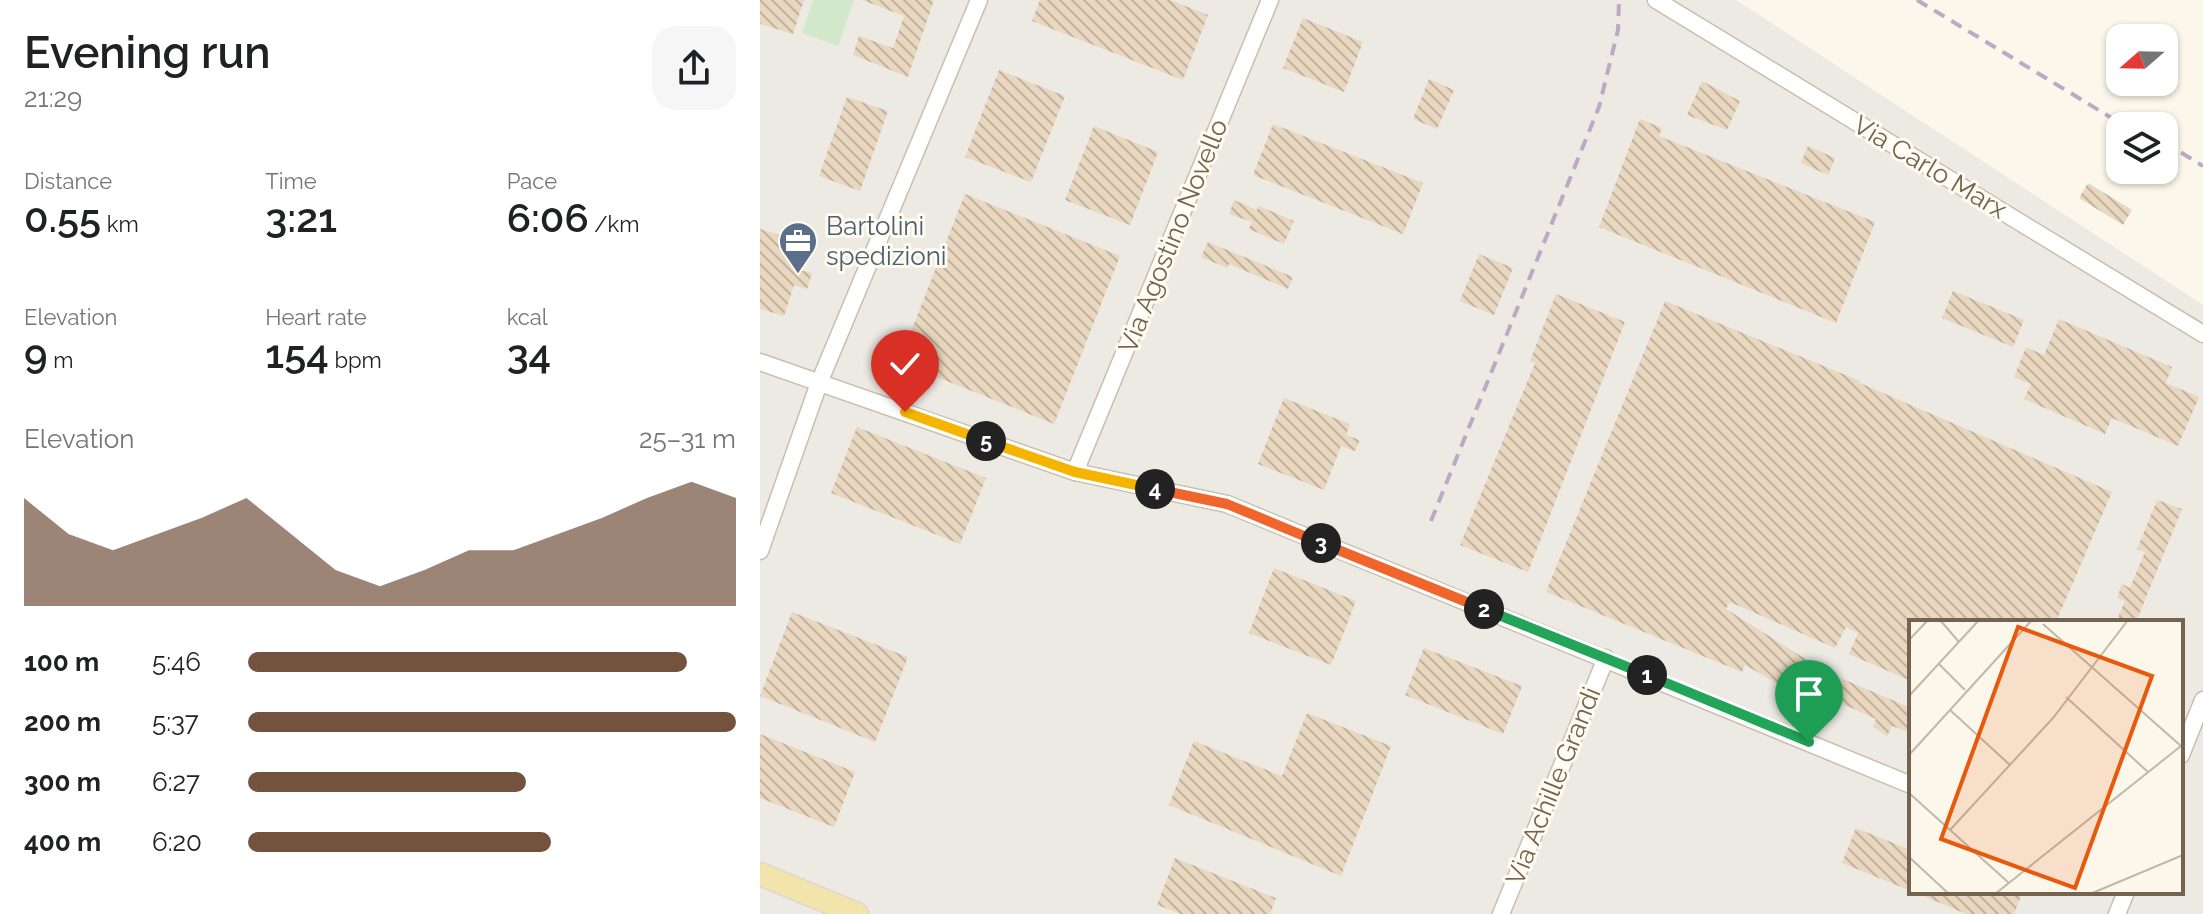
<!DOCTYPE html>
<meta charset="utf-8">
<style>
:root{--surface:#fff;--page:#f6f6f6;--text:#202124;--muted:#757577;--accent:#73523e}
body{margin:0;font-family:Raleway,sans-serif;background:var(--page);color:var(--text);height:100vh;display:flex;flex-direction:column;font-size:30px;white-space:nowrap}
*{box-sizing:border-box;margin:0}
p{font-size:26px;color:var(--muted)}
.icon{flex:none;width:44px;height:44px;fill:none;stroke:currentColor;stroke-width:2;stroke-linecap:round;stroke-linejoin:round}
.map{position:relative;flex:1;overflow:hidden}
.details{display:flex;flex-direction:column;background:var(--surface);width:760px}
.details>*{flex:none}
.needle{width:52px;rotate:250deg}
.controls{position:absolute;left:1346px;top:24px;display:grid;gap:16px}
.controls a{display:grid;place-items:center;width:72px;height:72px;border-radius:16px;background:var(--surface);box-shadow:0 2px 6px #0004;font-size:40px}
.pin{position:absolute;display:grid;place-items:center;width:68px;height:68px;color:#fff;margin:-82px -34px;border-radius:50% 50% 50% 0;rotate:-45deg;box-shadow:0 0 8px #0007}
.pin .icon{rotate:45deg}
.km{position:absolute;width:40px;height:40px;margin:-20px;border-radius:50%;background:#222;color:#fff;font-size:22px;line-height:40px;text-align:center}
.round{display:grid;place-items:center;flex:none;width:84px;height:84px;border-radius:24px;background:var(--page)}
.summary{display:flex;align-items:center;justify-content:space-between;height:136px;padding:0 24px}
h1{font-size:44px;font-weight:600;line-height:60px}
.stats{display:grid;grid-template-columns:repeat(3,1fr);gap:12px;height:136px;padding:8px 24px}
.stats div{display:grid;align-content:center}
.stats b{font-size:40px;font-weight:600}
.stats small{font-size:22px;font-weight:400}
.stats p{font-size:22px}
.chart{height:224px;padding:16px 24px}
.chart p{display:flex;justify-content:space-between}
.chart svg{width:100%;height:144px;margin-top:8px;fill:var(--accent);opacity:.7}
ul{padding:0 24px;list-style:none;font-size:26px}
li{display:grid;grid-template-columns:128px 96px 1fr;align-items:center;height:60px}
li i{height:20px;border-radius:10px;background:var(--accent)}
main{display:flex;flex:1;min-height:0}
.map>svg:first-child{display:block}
</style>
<main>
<section class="details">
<div class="summary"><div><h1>Evening run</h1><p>21:29</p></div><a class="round"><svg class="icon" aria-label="share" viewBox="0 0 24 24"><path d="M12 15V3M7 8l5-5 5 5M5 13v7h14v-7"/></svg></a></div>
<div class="stats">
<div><p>Distance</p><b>0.55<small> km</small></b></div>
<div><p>Time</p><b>3:21</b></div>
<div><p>Pace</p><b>6:06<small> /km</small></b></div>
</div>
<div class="stats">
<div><p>Elevation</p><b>9<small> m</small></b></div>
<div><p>Heart rate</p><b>154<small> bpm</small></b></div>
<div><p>kcal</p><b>34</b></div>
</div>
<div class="chart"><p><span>Elevation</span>25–31 m</p>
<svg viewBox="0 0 160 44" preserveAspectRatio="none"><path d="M0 44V11L10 22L20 27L30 22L40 17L50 11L60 22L70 33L80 38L90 33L100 27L110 27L120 22L130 17L140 11L150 6L160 11V44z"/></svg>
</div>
<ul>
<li><b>100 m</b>5:46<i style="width:90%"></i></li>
<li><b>200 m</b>5:37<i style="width:100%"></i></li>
<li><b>300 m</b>6:27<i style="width:57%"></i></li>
<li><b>400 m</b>6:20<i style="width:62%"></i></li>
</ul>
</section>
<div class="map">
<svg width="1443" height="914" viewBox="0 0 1443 914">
<defs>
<pattern id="building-back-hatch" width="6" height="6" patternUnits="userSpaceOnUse" patternTransform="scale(2)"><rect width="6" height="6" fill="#e9d7c0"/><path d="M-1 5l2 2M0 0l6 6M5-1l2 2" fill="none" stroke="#c1b29e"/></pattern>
</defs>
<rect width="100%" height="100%" fill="#fbf7eb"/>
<path fill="#ede9e3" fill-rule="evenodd" d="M0,0h976l467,305v609h-1443zM1151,622h270v270h-270z"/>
<path fill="#d1e8ca" d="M53,0h41l-16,46 -36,-13z"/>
<g fill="url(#building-back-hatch)">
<path d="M0,0h44l-11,34 -33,-10z"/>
<path d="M102,0h72l-26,77 -55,-22 6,-19 34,12 11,-32z"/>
<path d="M280,0h130l38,15 -25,65 -151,-59z"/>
<path d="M543,18l60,24 -19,50 -61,-24z"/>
<path d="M239,70l66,26 -34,86 -66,-25z"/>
<path d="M669,79l25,11 -17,39 -24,-10z"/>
<path d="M942,81l38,20 -13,29 -40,-15z"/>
<path d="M87,97l41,14 -28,80 -41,-15z"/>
<path d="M880,119l22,9 -3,8 216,86 -39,101 -237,-96z"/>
<path d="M513,124l150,59 -20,51 -150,-59z"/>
<path d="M334,126l64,26 -28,73 -65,-25z"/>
<path d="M1048,146l27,12 -7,17 -27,-12z"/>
<path d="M1328,183l44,27 -9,15 -44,-27z"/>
<path d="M205,194l155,62 -66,168 -155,-62z"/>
<path d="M474,200l23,10 2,-4 35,15 -10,23 -35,-15 3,-7 -23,-8z"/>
<path d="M0,229l48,15 -8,26 12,3 -5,16 -13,-4 -10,31 -24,-7z"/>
<path d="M448,242l85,35 -5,12 -59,-25 -2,4 -26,-11z"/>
<path d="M719,254l34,14 -19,47 -34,-14z"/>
<path d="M1193,291l71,29 -11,27 -71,-29z"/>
<path d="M796,294l69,28 -97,250 -68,-27 75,-182 -5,-2z"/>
<path d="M905,301l195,80v2l252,109 -56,130h-145v59l-62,-27 9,-21 -12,-6 -11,21 -105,-46 -4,7 97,61 -16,31 -62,-36 -3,7 -196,-80z"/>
<path d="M1299,319l113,48 -6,16 33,14 -21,49 -66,-28 -7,16 -81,-35 7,-15 -17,-7 12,-30 18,8z"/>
<path d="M524,398l66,26 -4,11 14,5 -5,11 -14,-5 -17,44 -66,-26z"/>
<path d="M97,427l129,51 -26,66 -129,-51z"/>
<path d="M1397,500l25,9 -46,113h-20l9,-21 -8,-3 5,-14 8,4 15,-36 -8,-3z"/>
<path d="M514,568l82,33 -25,64 -82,-32z"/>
<path d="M32,612l116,45 -33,85 -115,-46z"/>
<path d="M664,648l98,38 -19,48 -98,-39z"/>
<path d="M1078,677l73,31v25l-19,-7 -5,10 -14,-9 3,-8 -47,-21z"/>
<path d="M547,713l84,33 -50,130 -172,-71 25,-64 88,35z"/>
<path d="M0,734l95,38 -21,55 -74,-29z"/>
<path d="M1096,828l55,22v41l-69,-28z"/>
<path d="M415,858l101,40 -6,16h-89l-24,-9z"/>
<path d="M1154,892h99l8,4 -7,18h-48z"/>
</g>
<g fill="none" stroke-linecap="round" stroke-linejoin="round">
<defs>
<g id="minor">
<path d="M896,0l547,334"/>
<path d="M0,362l315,110 152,32 684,281"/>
<path d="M315,472l195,-472"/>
<path d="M0,551l59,-168 160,-383"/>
<path d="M1421,755l22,-55"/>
<path d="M741,914l105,-256"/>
<path d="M1357,914l9,-22"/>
</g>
<path id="major" d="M0,874l97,40"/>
</defs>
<use href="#minor" stroke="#cabfae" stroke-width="19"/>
<use href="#major" stroke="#dbd6d2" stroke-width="25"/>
<use href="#minor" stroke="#fff" stroke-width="16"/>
<use href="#major" stroke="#f2e4aa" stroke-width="22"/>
<g stroke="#bca9c4" stroke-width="4" stroke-dasharray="12 8" stroke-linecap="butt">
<path d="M1157,0l208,126"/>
<path d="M1404,142l39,24"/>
<path d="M671,521l168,-414 19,-77 1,-30"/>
</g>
</g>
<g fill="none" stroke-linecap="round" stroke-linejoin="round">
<defs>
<path id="split-1" d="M887,675l162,67"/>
<path id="split-2" d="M724,609l163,66"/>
<path id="split-3" d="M561,543l163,66"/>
<path id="split-4" d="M395,489l72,15 94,39"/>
<path id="split-5" d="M226,441l89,31 80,17"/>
<path id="split-6" d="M145,412l81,29"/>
</defs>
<use href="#split-1" stroke="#fff" stroke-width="16"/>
<use href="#split-2" stroke="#fff" stroke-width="16"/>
<use href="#split-3" stroke="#fff" stroke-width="16"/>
<use href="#split-4" stroke="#fff" stroke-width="16"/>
<use href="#split-5" stroke="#fff" stroke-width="16"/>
<use href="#split-6" stroke="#fff" stroke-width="16"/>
<use href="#split-1" stroke="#22a559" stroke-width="10"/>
<use href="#split-2" stroke="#22a559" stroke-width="10"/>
<use href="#split-3" stroke="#f0652b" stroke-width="10"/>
<use href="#split-4" stroke="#f0652b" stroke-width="10"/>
<use href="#split-5" stroke="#f5b400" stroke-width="10"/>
<use href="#split-6" stroke="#f5b400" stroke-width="10"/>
</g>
<defs>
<symbol id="office-pin" viewBox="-11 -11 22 30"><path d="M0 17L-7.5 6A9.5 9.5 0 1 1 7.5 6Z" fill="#5c6f8a" stroke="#fefbf1"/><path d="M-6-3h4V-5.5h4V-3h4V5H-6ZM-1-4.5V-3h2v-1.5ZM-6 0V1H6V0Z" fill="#fff"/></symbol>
</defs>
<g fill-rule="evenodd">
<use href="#office-pin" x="16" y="219" width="44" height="60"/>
</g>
<g text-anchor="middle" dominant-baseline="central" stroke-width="6" stroke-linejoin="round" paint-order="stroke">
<g font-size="26" fill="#746350" stroke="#fefbf1">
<text transform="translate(1170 167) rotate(31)">Via Carlo Marx</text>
<text transform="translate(413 236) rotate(-68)">Via Agostino Novello</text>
<text transform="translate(793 786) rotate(-68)">Via Achille Grandi</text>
</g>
<g font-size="26" fill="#4e5e75" stroke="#fefbf1" text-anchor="start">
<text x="66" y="226">Bartolini<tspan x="66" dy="30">spedizioni</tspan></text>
</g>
</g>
<g transform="translate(1149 620)">
<rect width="274" height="274" fill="#fbf7eb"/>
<path fill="none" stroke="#c1b8a8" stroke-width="2" d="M31,0l19,22M0,20l19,-20M30,44l26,26M0,76l70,-76M157,77l82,75M41,90l60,55M0,135l123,-135M0,173l100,90M41,210l103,-112 75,-98M0,237l40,37M86,274l186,-148 -138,-122M181,274l93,-39"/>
<path fill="#e8590c" fill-opacity="0.15" stroke="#e8590c" stroke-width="4" d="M109,7l134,49 -77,212 -134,-49z"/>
<rect width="274" height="274" fill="none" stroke="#746350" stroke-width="4"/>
</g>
</svg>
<div class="controls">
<a><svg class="needle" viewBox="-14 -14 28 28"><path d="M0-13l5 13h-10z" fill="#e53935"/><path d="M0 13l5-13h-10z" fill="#757577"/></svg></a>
<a><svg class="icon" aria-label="layers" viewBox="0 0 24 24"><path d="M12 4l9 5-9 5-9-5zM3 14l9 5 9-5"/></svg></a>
</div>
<div class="pin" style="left:1049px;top:742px;background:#1e9e55"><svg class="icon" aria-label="arrive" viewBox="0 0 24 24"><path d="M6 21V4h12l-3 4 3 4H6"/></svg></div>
<div class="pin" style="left:145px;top:412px;background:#d93025"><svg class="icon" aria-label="check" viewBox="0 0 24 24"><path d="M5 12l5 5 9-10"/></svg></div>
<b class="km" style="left:887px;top:675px">1</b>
<b class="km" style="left:724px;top:609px">2</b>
<b class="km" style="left:561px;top:543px">3</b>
<b class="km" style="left:395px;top:489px">4</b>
<b class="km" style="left:226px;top:441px">5</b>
</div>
</main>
